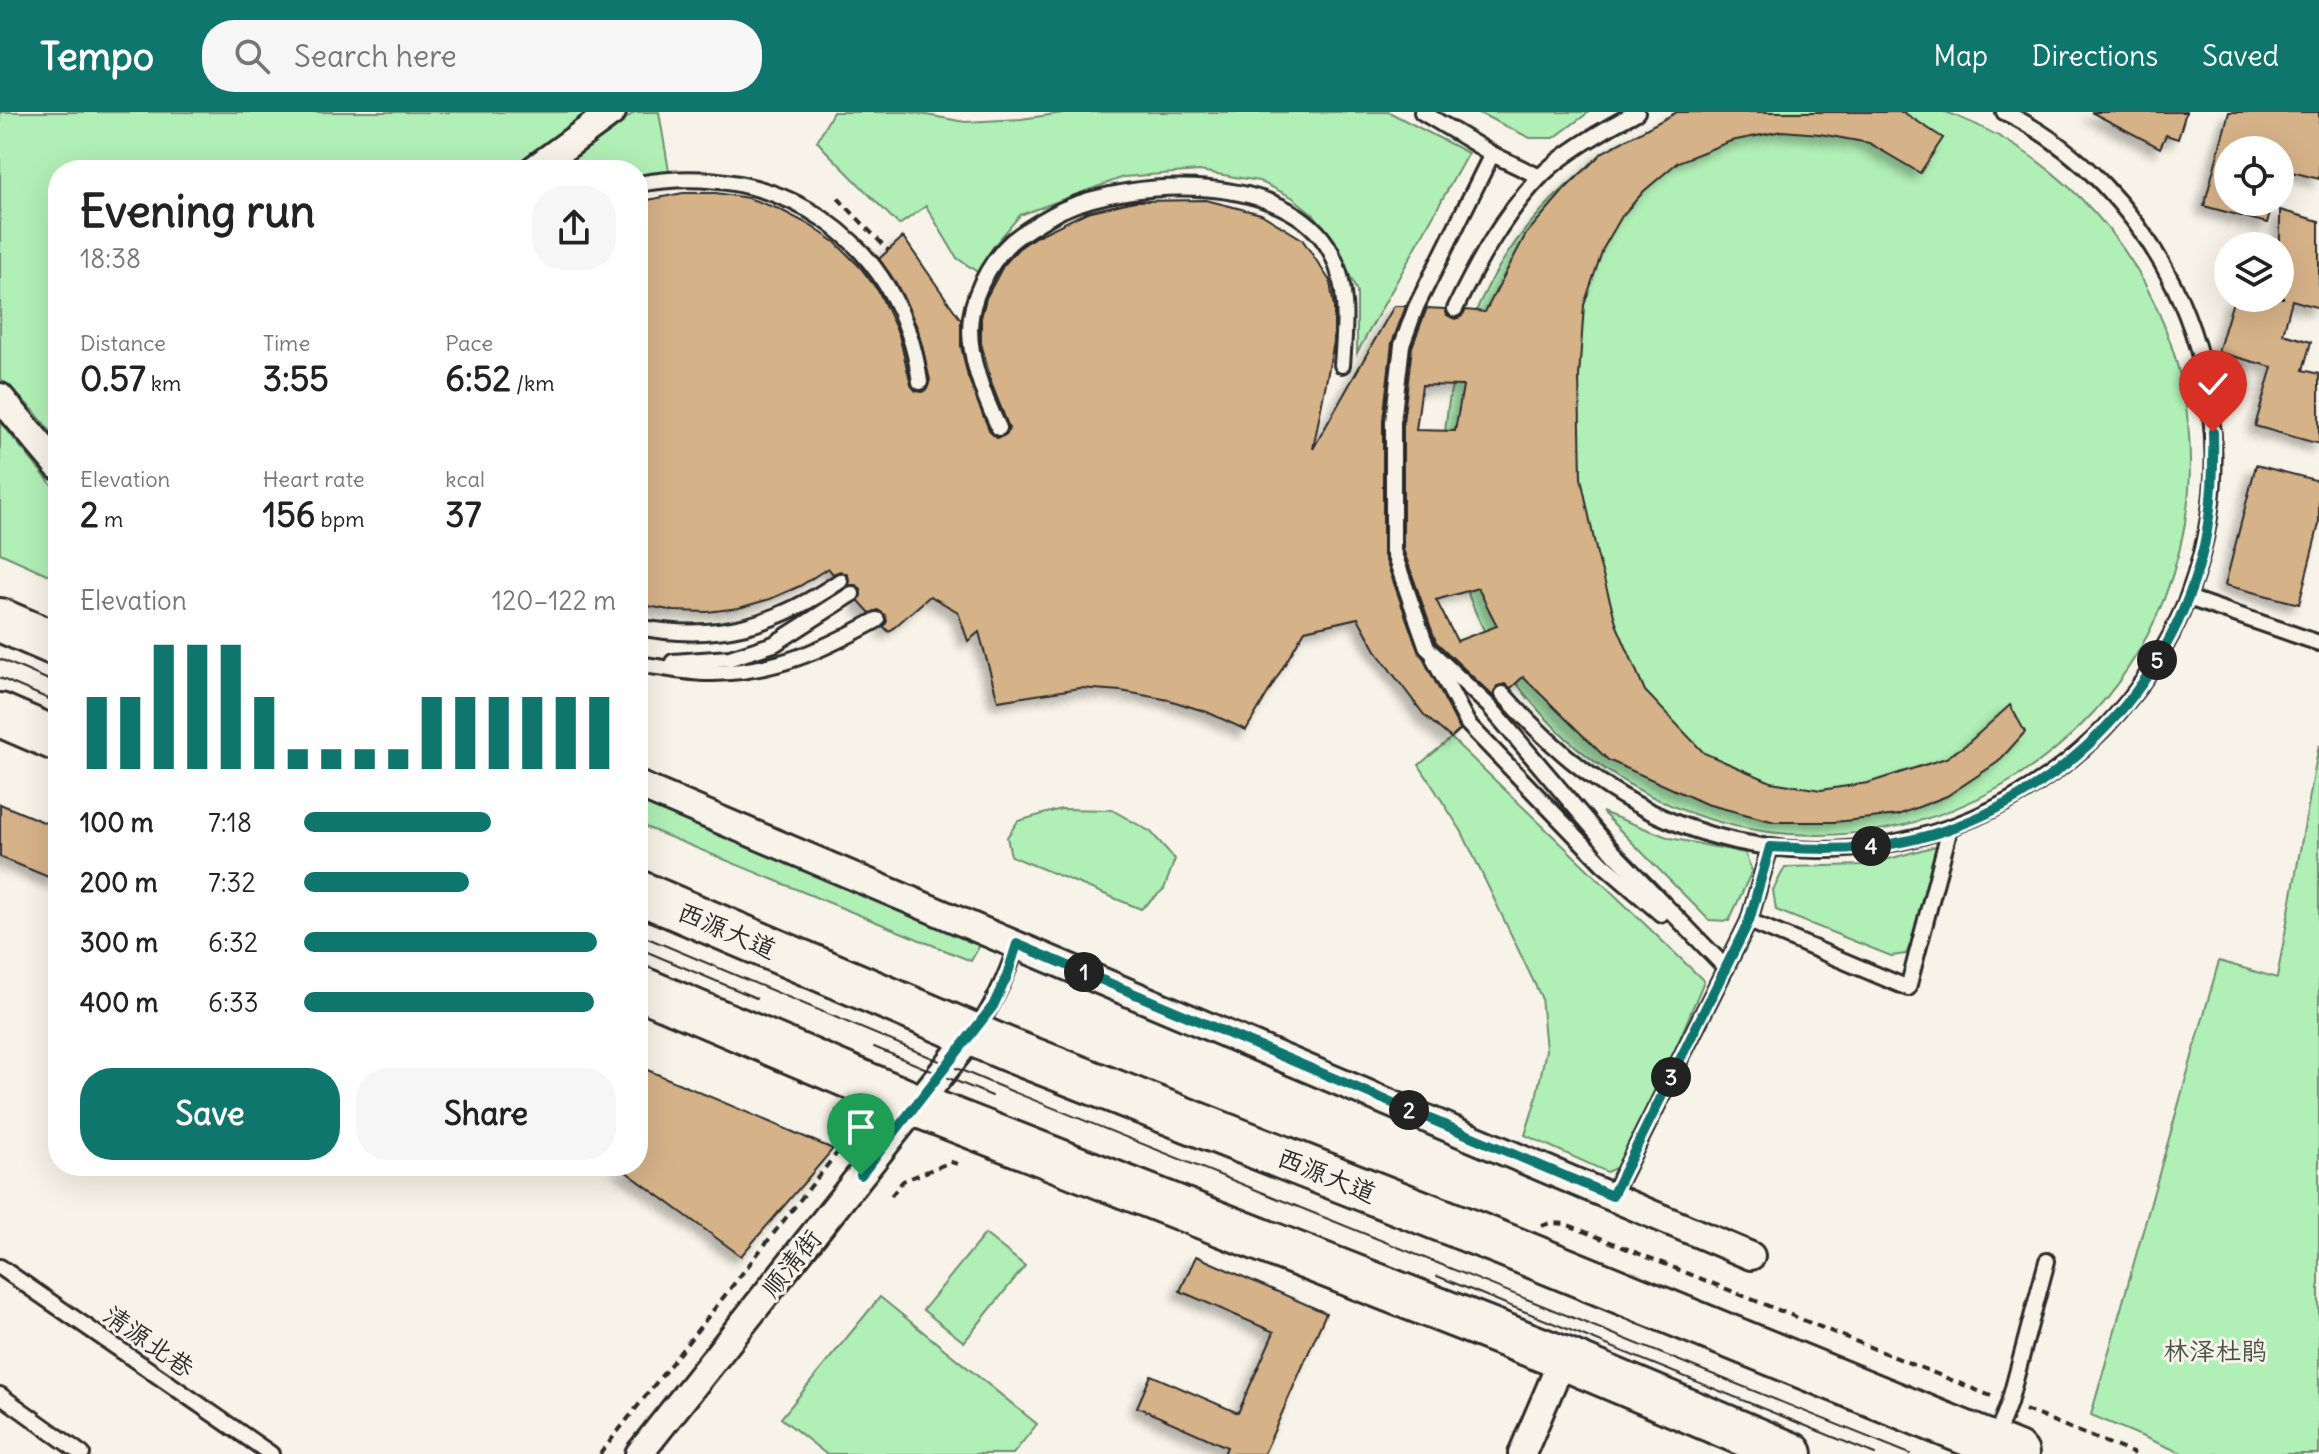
<!DOCTYPE html>
<meta charset="utf-8">
<style>
:root{--surface:#fff;--page:#f6f6f6;--text:#222;--muted:#767676;--accent:#0f766e}
body{margin:0;font-family:Delius,"LXGW WenKai TC",sans-serif;background:var(--page);color:var(--text);height:100vh;display:flex;flex-direction:column;font-size:30px;white-space:nowrap}
*{box-sizing:border-box;margin:0}
p{font-size:26px;color:var(--muted)}
.icon{flex:none;width:44px;height:44px;fill:none;stroke:currentColor;stroke-width:2;stroke-linecap:round;stroke-linejoin:round}
.map{position:relative;flex:1;overflow:hidden}
.details{position:absolute;left:48px;top:48px;width:600px;height:1016px;display:flex;flex-direction:column;background:var(--surface);border-radius:32px;box-shadow:0 8px 32px #0002}
.details>*{flex:none}
.fabs{position:absolute;left:2214px;top:24px;display:grid;gap:16px}
.fabs a{display:grid;place-items:center;width:80px;height:80px;border-radius:50%;background:var(--surface);box-shadow:0 8px 32px #0002;font-size:40px}
.pin{position:absolute;display:grid;place-items:center;width:68px;height:68px;color:#fff;margin:-82px -34px;border-radius:50% 50% 50% 0;rotate:-45deg;box-shadow:0 0 8px #0007}
.pin .icon{rotate:45deg}
.km{position:absolute;width:40px;height:40px;margin:-20px;border-radius:50%;background:#222;color:#fff;font-size:22px;line-height:40px;text-align:center}
.round{display:grid;place-items:center;flex:none;width:84px;height:84px;border-radius:32px;background:var(--page)}
.headline{display:flex;align-items:center;justify-content:space-between;height:136px;padding:0 32px}
h1{font-size:44px;font-weight:800;line-height:60px}
.stats{display:grid;grid-template-columns:repeat(3,1fr);gap:12px;height:136px;padding:8px 32px}
.stats div{display:grid;align-content:center}
.stats b{font-size:34px;font-weight:800}
.stats small{font-size:22px;font-weight:400}
.stats p{font-size:22px}
.chart{height:224px;padding:16px 32px}
.chart p{display:flex;justify-content:space-between}
.chart svg{width:100%;height:144px;margin-top:8px;stroke:var(--accent);stroke-width:6}
.primary-button{display:flex;gap:16px;margin-top:auto;padding:16px 32px}
.primary-button a{flex:1;height:92px;border-radius:32px;background:var(--accent);color:#fff;font-size:32px;font-weight:800;line-height:92px;text-align:center}
.primary-button a+a{background:var(--page);color:var(--text)}
ul{padding:0 32px;list-style:none;font-size:26px}
li{display:grid;grid-template-columns:128px 96px 1fr;align-items:center;height:60px}
li i{height:20px;border-radius:10px;background:var(--accent)}
header{display:flex;align-items:center;gap:48px;box-sizing:border-box;height:112px;padding:0 40px;background:var(--accent);color:#fff}
header strong{font-size:38px}
nav{display:flex;gap:44px;margin-inline-start:auto;font-size:28px}
.search{width:560px;height:72px;background:var(--page);display:flex;align-items:center;gap:20px;box-sizing:border-box;padding:0 28px;border-radius:32px;color:var(--muted);font-size:30px}
.map>svg:first-child{display:block}
</style>
<header>
<strong>Tempo</strong>
<div class="search"><svg class="icon" aria-label="search" viewBox="0 0 24 24"><circle cx="10" cy="10" r="6"/><path d="M15 15l6 6"/></svg>Search here</div>
<nav><a>Map</a><a>Directions</a><a>Saved</a></nav>
</header>
<div class="map">
<svg width="2319" height="1342" viewBox="0 0 2319 1342">
<defs>
<filter id="shadow"><feDropShadow dx="-7" dy="7" stdDeviation="4" flood-color="#0004"/></filter>
</defs>
<rect width="100%" height="100%" fill="#f7f3e8"/>
<filter id="ink" filterUnits="userSpaceOnUse"><feTurbulence type="fractalNoise" baseFrequency=".0125" numOctaves="2"/><feDisplacementMap in="SourceGraphic" scale="16" xChannelSelector="R" yChannelSelector="G"/><feConvolveMatrix kernelMatrix="1 2 1 2 8 2 1 2 1" color-interpolation-filters="sRGB"/></filter>
<g filter="url(#ink)">
<g fill="#b0efb6" stroke="#6e8d70" stroke-width="2">
<circle cx="1817" cy="350" r="373"/>
<path d="M0,0h591l-80,58h-453v271l-24,-30 -34,-33z"/>
<path d="M635,0h24l10,59 -31,8v-9h-83z"/>
<path d="M833,0h77l55,10 56,-3 49,-7h319l79,41 -111,200v-61l-22,-51 -21,-26 -22,-18 -33,-16 -60,-10 -75,6 -104,38 -27,32 -14,26 -22,-15 -31,-52 -27,19 -74,-75 -8,-9z"/>
<path d="M1477,0h112l-35,26h-24z"/>
<path d="M0,310l58,70v87l-58,-26z"/>
<path d="M1451,626l253,243 -76,181 -21,10 -82,-37 10,-32 11,-53 -5,-53 -79,-165 -43,-67z"/>
<path d="M2319,633v709h-135l-93,-39 128,-454 58,17z"/>
<path d="M638,688l342,145 -9,16 -333,-137z"/>
<path d="M1061,697l51,1 39,22 24,27 -11,30 -23,20 -130,-53 -4,-19 11,-16z"/>
<path d="M1602,700l68,26 75,15 7,18 -23,50 -20,-1z"/>
<path d="M1943,732l6,15 -43,95 -15,2 -115,-46 -3,-20 12,-23 82,-2z"/>
<path d="M985,1122l40,32 -61,76 -41,-32z"/>
<path d="M880,1185l157,127 -24,30h-187l-45,-36z"/>
</g>
<g fill="#d6b288" stroke="#2b2b2b" stroke-width="2" fill-rule="evenodd" filter="url(#shadow)">
<path d="M1677,0h226l40,26 -23,35 -51,-30 -49,-9 -38,-3 -51,10 -53,21 -34,29 -22,25 -19,33 -19,56 -5,72 2,101 16,76 20,72 28,65 59,62 67,29 50,8 47,-7 78,-25 21,-14 43,-39 15,27 -27,30 -51,34 -49,19 -63,7h-60l-69,-18 -98,-44 -85,-83 -12,11 -6,-4 -8,2 -4,10 -57,-54 -33,-93v-126l9,-76 15,-39 18,1 2,6 8,4 6,-2 5,-7 19,2 41,-78 39,-45 38,-37zM1422,273l41,1 -8,45 -39,-1zM1478,476l19,38 -40,15 -21,-41z"/>
<path d="M2091,0h95l-8,27 -12,-4 -6,13z"/>
<path d="M2229,0h90v67l-39,-10v-19h-52v52h45l-6,21 -63,-17z"/>
<path d="M683,81h33l32,5 31,11 29,15 27,18 25,25 19,25 20,43 12,50 5,6 6,1 5,-3 3,-9 -12,-51 -22,-46 -17,-24 24,-22 58,83v26l7,31 22,55 7,6 10,-4 2,-6 -17,-43 -11,-42v-25l5,-20 17,-32 15,-17 17,-12 52,-25 48,-11 71,-1 55,14 41,25 28,42 4,27v34l-21,107 81,-143h12l-14,37 -9,78v131l35,99 6,8 36,71 -9,8 -26,-22 -47,-62 -20,-36 -53,12 -59,100 -39,-18 -38,-12 -48,-9 -41,-3 -82,13 -19,-69 -11,9 -10,-29 -28,-16 -41,36 -5,-5 3,-6 -2,-6 -7,-5 -8,3 -11,-12 2,-12 -5,-4h-7l-1,-10 -8,-4 -7,3 -5,-6 -28,18 -30,13 -31,9 -32,4 -33,-1 -36,-7v-402z"/>
<path d="M2280,98l39,11v87l-27,-8 -9,34 28,8 -8,28 16,4v70l-64,-18 17,-59 -54,-15 16,-54h50l-4,-1z"/>
<path d="M2256,353l63,16v43l-20,80 -74,-19z"/>
<path d="M0,692l58,24v53l-58,-24z"/>
<path d="M638,954l195,83 -92,107 -123,-90h20z"/>
<path d="M1196,1144l130,57 -62,141h-40l3,-7 -90,-40 14,-32 87,38 36,-81 -94,-41z"/>
</g>
<g fill="none" stroke-linecap="round" stroke-linejoin="round">
<defs>
<g id="service">
<path d="M1422,0l70,42 48,23"/>
<path d="M1492,42l-76,153 -14,38 -9,77v129l34,97 62,58 125,147 112,115"/>
<path d="M638,72c139,-26 263,55 282,198"/>
<path d="M1455,197c22,-46 48,-93 84,-131 21,-23 69,-51 98,-66"/>
<path d="M999,316c-15,-31 -33,-77 -28,-111 4,-29 25,-66 49,-82 13,-9 28,-18 42,-25 71,-32 227,-39 269,42 18,35 14,75 11,113"/>
<path d="M2188,486l131,45"/>
<path d="M638,515c78,15 137,-1 202,-46"/>
<path d="M1434,548l34,64 135,140 58,50"/>
<path d="M673,550l57,-4 44,-14 78,-50"/>
<path d="M638,552c24,3 50,10 75,9 63,-1 109,-23 164,-53"/>
<path d="M1503,582c51,57 108,105 181,132 225,83 475,-57 522,-292 17,-84 5,-170 -32,-248 -36,-73 -96,-139 -170,-174"/>
<path d="M1749,809l159,67 42,-160"/>
<path d="M975,919c19,-27 32,-55 42,-87"/>
<path d="M1612,1084l137,-275 21,-74"/>
<path d="M0,1155l271,187"/>
<path d="M0,1283l82,59"/>
<path d="M1995,1328l14,-37 38,-142"/>
</g>
<g id="minor">
<path d="M533,58l79,-58"/>
<path d="M0,285l58,69"/>
<path d="M638,673l1113,471"/>
<path d="M639,1342l333,-419"/>
<path d="M1522,1342l41,-96"/>
</g>
<g id="primary">
<path d="M0,508l58,25"/>
<path d="M0,603l58,25"/>
<path d="M638,780l371,158 496,195 512,209"/>
<path d="M638,875l278,118 647,253 228,96"/>
</g>
</defs>
<use href="#service" stroke="#2b2b2b" stroke-width="20"/>
<use href="#minor" stroke="#2b2b2b" stroke-width="32"/>
<use href="#primary" stroke="#2b2b2b" stroke-width="48"/>
<g stroke="#2b2b2b" stroke-width="4" stroke-dasharray="8 6" stroke-linecap="butt">
<path d="M838,86l50,52"/>
<path d="M839,1017l17,-3"/>
<path d="M891,1084l12,-15 48,-19 10,3"/>
<path d="M1542,1114l8,-3 16,1 425,172"/>
<path d="M2025,1298l110,44"/>
<path d="M600,1342l240,-305 -3,-40 -2,-1"/>
</g>
<use href="#service" stroke="#f7f3e8" stroke-width="14"/>
<use href="#minor" stroke="#f7f3e8" stroke-width="26"/>
<use href="#primary" stroke="#f7f3e8" stroke-width="42"/>
<g stroke="#2b2b2b" stroke-width="2">
<path d="M0,547l58,25"/>
<path d="M0,566l58,25"/>
<path d="M638,822l356,150 916,370"/>
<path d="M638,836l118,50"/>
<path d="M874,935l118,49"/>
<path d="M1437,1164l438,178"/>
</g>
</g>
</g>
<g fill="none" stroke-linecap="round" stroke-linejoin="round" filter="url(#ink)">
<defs>
<path id="route" d="M861,1063l132,-169 14,-30 10,-32 595,252 137,-275 21,-74c41,2 81,4 121,-3 148,-26 272,-141 310,-286 11,-41 13,-84 12,-126"/>
</defs>
<use href="#route" stroke="#fff" stroke-width="16"/>
<use href="#route" stroke="#0f766e" stroke-width="10"/>
</g>
<g text-anchor="middle" dominant-baseline="central" stroke-width="6" stroke-linejoin="round" paint-order="stroke">
<g font-size="26" fill="#2b2b2b" stroke="#f7f3e8">
<text transform="translate(727 818) rotate(23)">西源大道</text>
<text transform="translate(1327 1063) rotate(22)">西源大道</text>
<text transform="translate(791 1151) rotate(-51)">顺清街</text>
<text transform="translate(149 1229) rotate(35)">清源北巷</text>
</g>
<g font-size="26" fill="#465247" stroke="#f7f3e8">
<text x="2215" y="1238">林泽杜鹃</text>
</g>
</g>
</svg>
<div class="fabs">
<a><svg class="icon" aria-label="locate" viewBox="0 0 24 24"><circle cx="12" cy="12" r="6"/><path d="M12 2v4M12 18v4M2 12h4M18 12h4"/></svg></a>
<a><svg class="icon" aria-label="layers" viewBox="0 0 24 24"><path d="M12 4l9 5-9 5-9-5zM3 14l9 5 9-5"/></svg></a>
</div>
<div class="pin" style="left:861px;top:1063px;background:#1e9e55"><svg class="icon" aria-label="arrive" viewBox="0 0 24 24"><path d="M6 21V4h12l-3 4 3 4H6"/></svg></div>
<div class="pin" style="left:2213px;top:320px;background:#d93025"><svg class="icon" aria-label="check" viewBox="0 0 24 24"><path d="M5 12l5 5 9-10"/></svg></div>
<b class="km" style="left:1084px;top:860px">1</b>
<b class="km" style="left:1409px;top:998px">2</b>
<b class="km" style="left:1671px;top:965px">3</b>
<b class="km" style="left:1871px;top:734px">4</b>
<b class="km" style="left:2157px;top:548px">5</b>
<section class="details">
<div class="headline"><div><h1>Evening run</h1><p>18:38</p></div><a class="round"><svg class="icon" aria-label="share" viewBox="0 0 24 24"><path d="M12 15V3M7 8l5-5 5 5M5 13v7h14v-7"/></svg></a></div>
<div class="stats">
<div><p>Distance</p><b>0.57<small> km</small></b></div>
<div><p>Time</p><b>3:55</b></div>
<div><p>Pace</p><b>6:52<small> /km</small></b></div>
</div>
<div class="stats">
<div><p>Elevation</p><b>2<small> m</small></b></div>
<div><p>Heart rate</p><b>156<small> bpm</small></b></div>
<div><p>kcal</p><b>37</b></div>
</div>
<div class="chart"><p><span>Elevation</span>120–122 m</p>
<svg viewBox="0 0 160 44" preserveAspectRatio="none"><path d="M5 44V22M15 44V22M25 44V6M35 44V6M45 44V6M55 44V22M65 44V38M75 44V38M85 44V38M95 44V38M105 44V22M115 44V22M125 44V22M135 44V22M145 44V22M155 44V22"/></svg>
</div>
<ul>
<li><b>100 m</b>7:18<i style="width:60%"></i></li>
<li><b>200 m</b>7:32<i style="width:53%"></i></li>
<li><b>300 m</b>6:32<i style="width:94%"></i></li>
<li><b>400 m</b>6:33<i style="width:93%"></i></li>
</ul>
<div class="primary-button"><a>Save</a><a>Share</a></div>
</section>
</div>
